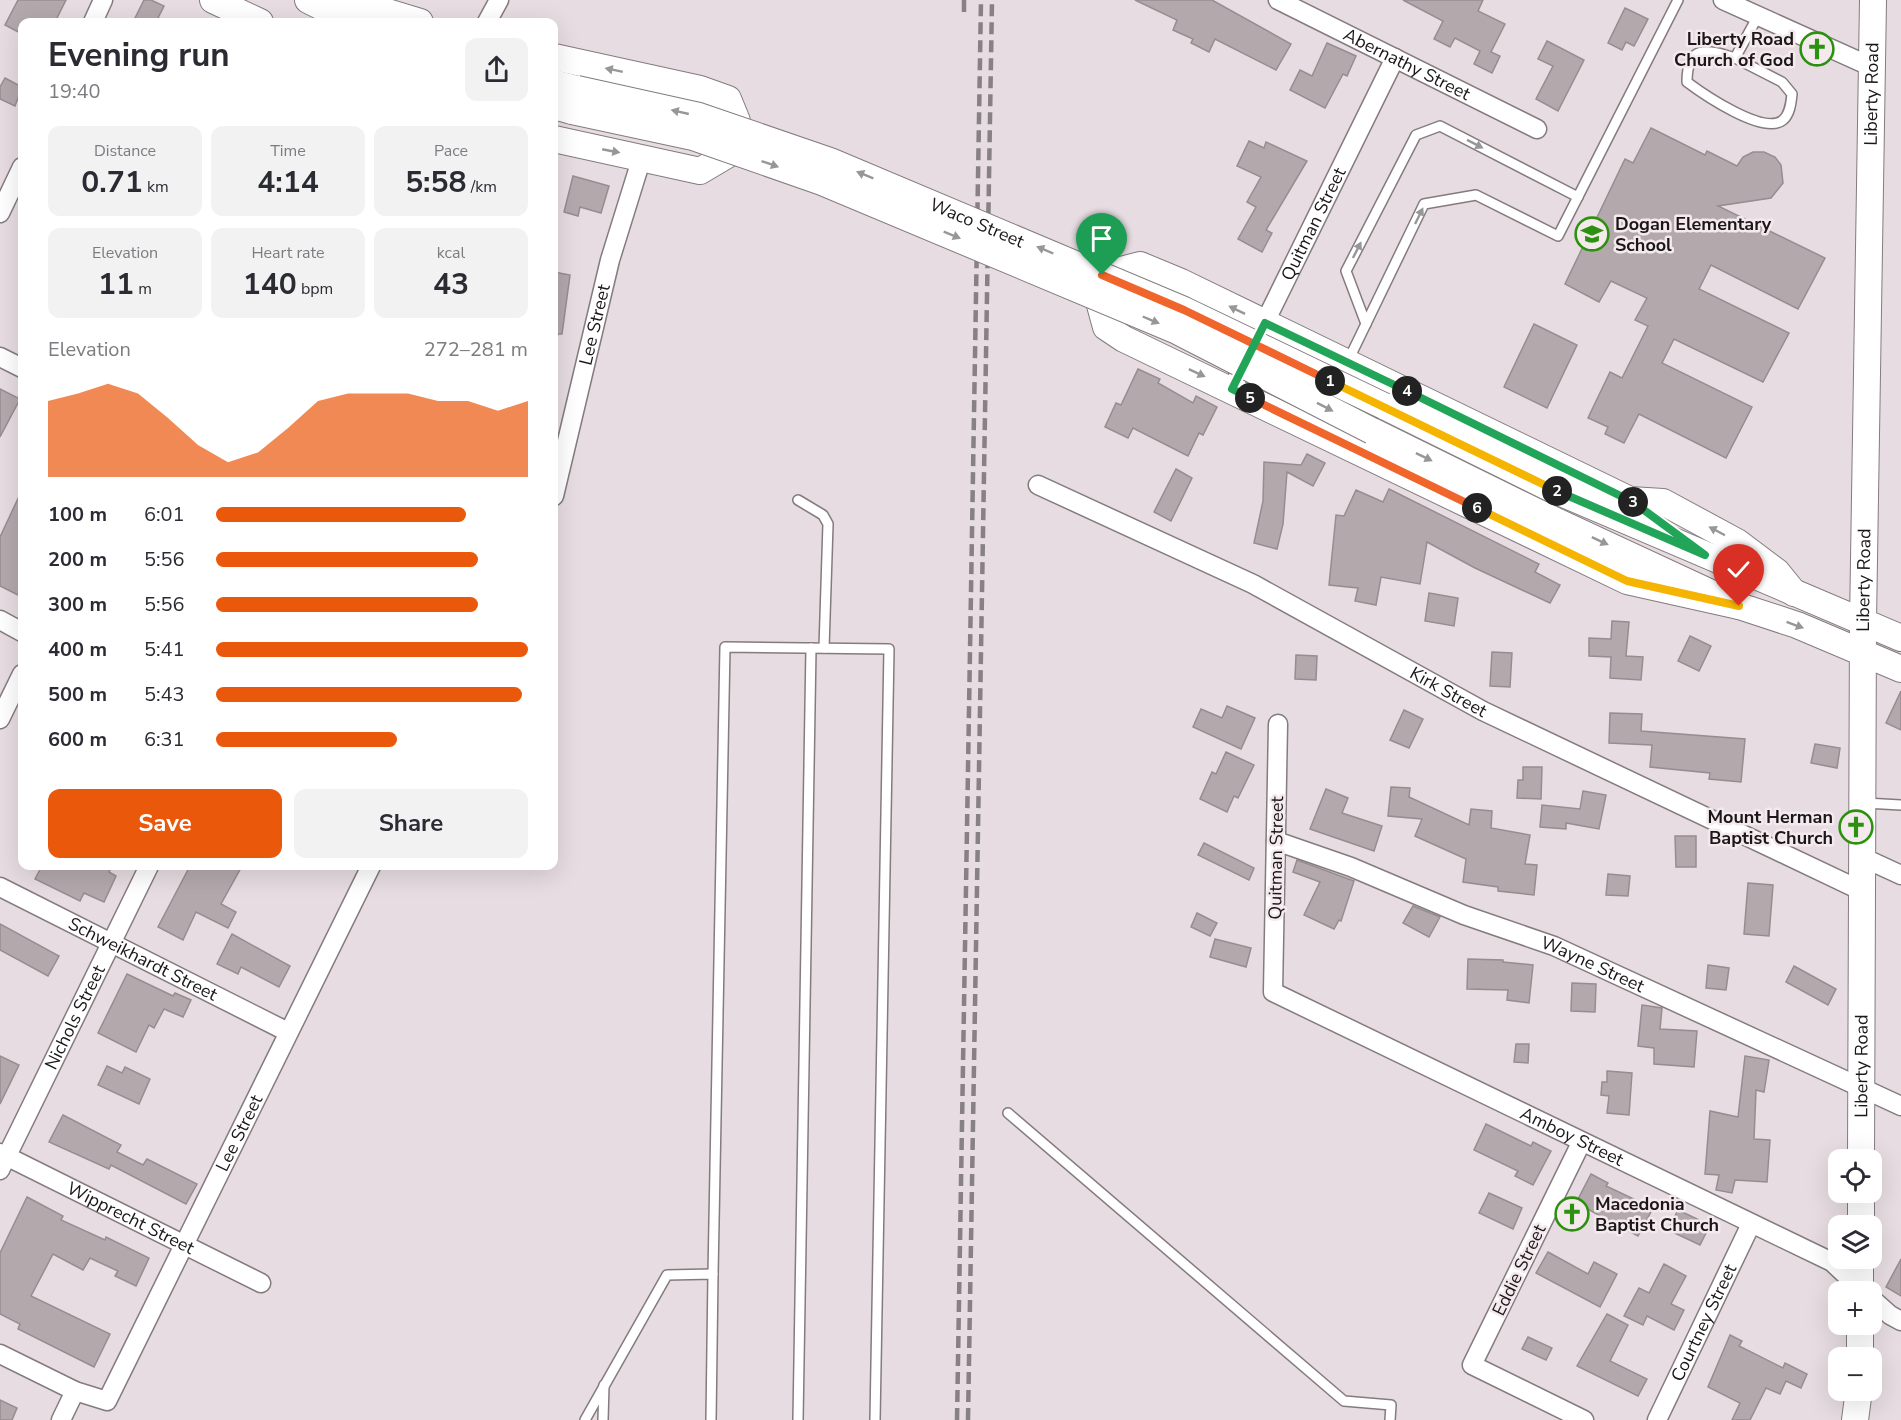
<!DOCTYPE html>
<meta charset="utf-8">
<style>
:root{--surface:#fff;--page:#f2f2f3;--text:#2b2b33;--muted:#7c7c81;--accent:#ea580c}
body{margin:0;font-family:"Nunito Sans",sans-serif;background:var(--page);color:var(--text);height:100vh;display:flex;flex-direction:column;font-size:22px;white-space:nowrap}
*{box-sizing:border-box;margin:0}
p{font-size:20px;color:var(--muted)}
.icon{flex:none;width:33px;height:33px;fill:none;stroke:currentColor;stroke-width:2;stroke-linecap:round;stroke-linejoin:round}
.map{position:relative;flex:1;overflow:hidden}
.details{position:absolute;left:18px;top:18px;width:540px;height:852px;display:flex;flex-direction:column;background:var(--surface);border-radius:12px;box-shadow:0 6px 24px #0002}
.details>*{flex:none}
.tools{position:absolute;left:1828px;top:1149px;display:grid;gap:12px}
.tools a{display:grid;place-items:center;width:54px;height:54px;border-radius:12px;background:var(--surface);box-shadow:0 6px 24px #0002;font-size:30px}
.pin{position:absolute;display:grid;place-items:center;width:51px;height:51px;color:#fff;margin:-62px -26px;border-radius:50% 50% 50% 0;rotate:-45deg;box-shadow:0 0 6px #0007}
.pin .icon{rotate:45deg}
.km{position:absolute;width:30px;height:30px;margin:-15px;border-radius:50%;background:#222;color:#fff;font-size:16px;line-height:30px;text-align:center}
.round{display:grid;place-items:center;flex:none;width:63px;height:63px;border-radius:12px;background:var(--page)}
.overview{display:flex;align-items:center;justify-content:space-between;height:102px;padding:0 30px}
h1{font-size:33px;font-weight:700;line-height:45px}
.stats{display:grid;grid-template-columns:repeat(3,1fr);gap:9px;height:102px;padding:6px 30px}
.stats div{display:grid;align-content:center;border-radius:12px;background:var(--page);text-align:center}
.stats b{font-size:30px;font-weight:700}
.stats small{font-size:16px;font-weight:400}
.stats p{font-size:16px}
.chart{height:168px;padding:12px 30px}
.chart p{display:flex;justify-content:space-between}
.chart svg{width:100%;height:108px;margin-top:6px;fill:var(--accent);opacity:.7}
.button{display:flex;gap:12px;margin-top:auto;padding:12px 30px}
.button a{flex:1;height:69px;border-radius:12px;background:var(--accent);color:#fff;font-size:24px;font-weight:700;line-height:69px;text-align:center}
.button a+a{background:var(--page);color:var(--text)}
ul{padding:0 30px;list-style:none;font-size:20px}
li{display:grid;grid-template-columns:96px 72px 1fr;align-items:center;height:45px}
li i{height:15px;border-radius:8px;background:var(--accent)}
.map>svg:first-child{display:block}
</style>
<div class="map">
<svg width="1901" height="1420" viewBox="0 0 1901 1420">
<rect width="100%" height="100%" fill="#e6dce1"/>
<g fill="#b3a9ad" stroke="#968d91" stroke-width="1.5">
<path d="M18,0h48l-11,22h-33v12l-17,-9z"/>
<path d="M144,0h7l13,6 -8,16h-23z"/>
<path d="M1135,0h77l79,44 -15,26 -61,-31 -6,13 -18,-9 2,-4 -20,-9 4,-10z"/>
<path d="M1403,0h80l-5,11 27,13 -14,28 9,4 -8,17 -18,-9 6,-13 -25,-13 -5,9 -16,-8 9,-18z"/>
<path d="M1625,8l23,11 -14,27 -8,-4 -4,8 -14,-7z"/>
<path d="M1547,41l37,19 -26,51 -22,-12 17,-33 -15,-7z"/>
<path d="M1327,43l29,13 -9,20 -4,-2 -18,34 -35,-18 10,-20 12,6z"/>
<path d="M5,78l17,9 -7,19 -15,-7v-12z"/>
<path d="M1651,128l54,27 2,-4 30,15 6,-9 10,-5h11l11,5 6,8 2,18 -12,15 -53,8 107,52 -27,51 -87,-44 -12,24 90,44 -26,49 -89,-43 -12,24 90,44 -26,51 -87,-44 -15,29 -19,-9 3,-7 -20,-9 22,-46 12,6 26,-52 -13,-6 12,-22 -36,-17 -12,21 -34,-18 60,-125 8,4z"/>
<path d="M1249,141l15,7 2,-6 41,19 -41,69 6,3 -10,19 -24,-13 18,-32 -9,-5 14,-25 -24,-11z"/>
<path d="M573,176l36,10 -8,27 -21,-6 -2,9 -14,-4z"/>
<path d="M554,272l16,3 -8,59h-4l-1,3h-3z"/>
<path d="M1534,324l43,21 -30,63 -43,-21z"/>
<path d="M1138,369l22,10 -2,4 35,20 3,-7 21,11 -14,28 -4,-2 -11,23 -55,-28 -5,10 -23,-11 11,-24 5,2z"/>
<path d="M0,389l20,10 -20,38z"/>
<path d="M1307,454l18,9 -12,23 -26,-14 -4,52 -6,25 -23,-6 9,-42 1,-39 37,3z"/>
<path d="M1176,469l16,9 -21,43 -17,-9z"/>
<path d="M1389,489l150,75 -4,8 25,13 -10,18 -75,-35 -48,-26 -7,42 -39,-7 -5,28 -21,-4 3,-13 -29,-3 7,-70 8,1 12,-26 27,12z"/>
<path d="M22,490v107l-22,-11v-49z"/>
<path d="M1429,593l29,5 -4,28 -29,-5z"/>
<path d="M1612,621l17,1 -3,34 17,1 -2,23 -31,-2 1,-21 -22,-1v-18l22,1z"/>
<path d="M1690,636l21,10 -12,25 -21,-10z"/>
<path d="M1492,652l20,1 -2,34 -20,-1z"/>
<path d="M1296,655l21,1 -1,24 -21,-1z"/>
<path d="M1901,691v39l-15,-7z"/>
<path d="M1227,706l28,12 -14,31 -48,-22 8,-18 21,9z"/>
<path d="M1404,710l19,9 -14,29 -19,-8z"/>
<path d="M1610,713l32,1 -1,17 104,8 -4,43 -32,-3 1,-6 -60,-6 2,-22 -43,-2z"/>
<path d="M1815,744l25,4 -3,20 -26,-5z"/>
<path d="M1226,752l28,13 -16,33 -4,-2 -7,16 -27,-13 12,-27 4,2z"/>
<path d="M1523,767h19l-1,32 -24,-1 1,-18h5z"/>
<path d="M1391,787l19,1 -1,9 60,28 2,-16 21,2 -1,17 39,7 -5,29 12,1 -3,30 -36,-4v-4l-35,-5 3,-23 -51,-23 7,-17 -34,-3z"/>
<path d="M1326,789l22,9 -6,15 40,13 -8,25 -64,-22z"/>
<path d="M1583,791l23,4 -7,34 -33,-6v6l-26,-2 2,-22 38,4z"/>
<path d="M1675,836h21v31h-20z"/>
<path d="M1204,843l50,25 -5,12 -51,-25z"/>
<path d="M1297,860l57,21 -13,40 -2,-1 -5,9 -30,-14 16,-33 -27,-10z"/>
<path d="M42,866h70l-3,6 7,4 -12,26 -20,-9 -4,8 -45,-22z"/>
<path d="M190,866h52l-21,38 15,8 -8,16 -32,-16 -13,28 -25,-13z"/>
<path d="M1608,874l22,2 -2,20 -22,-1z"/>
<path d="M1748,883l25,2 -4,51 -25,-2z"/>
<path d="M1413,906l27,11 -11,20 -26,-14z"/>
<path d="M1197,913l20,10 -7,13 -19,-9z"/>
<path d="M0,924l59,32 -11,20 -48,-26z"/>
<path d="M232,934l58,32 -11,21 -38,-20 -3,7 -21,-10z"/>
<path d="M1215,939l36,9 -5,19 -36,-10z"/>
<path d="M1468,959l35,1v2l30,3 -4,38 -22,-3 1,-10 -41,-1z"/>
<path d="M1708,965l21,3 -3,22 -20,-2z"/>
<path d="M1794,966l42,23 -8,16 -42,-23z"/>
<path d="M127,974l46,22 2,-3 16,7 -8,17 -19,-8 -10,19 -5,-3 -13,27 -38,-19z"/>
<path d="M1572,983l24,1 -1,28 -24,-1z"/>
<path d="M1642,1005l20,3 -2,21 37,2 -3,36 -40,-3v-16l-16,-2z"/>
<path d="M1516,1044h13l-1,19 -14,-1z"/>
<path d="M0,1056l19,9 -19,39z"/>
<path d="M1745,1056l24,4 -5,32 -8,-2 -2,49 16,1 -3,42 -32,-2 -3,13 -16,-3 3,-15 -14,-1 5,-63 28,6z"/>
<path d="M107,1066l15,7 3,-6 25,12 -11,25 -41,-19z"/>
<path d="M1607,1071l25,2 -3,42 -22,-2 2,-17 -8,-1 1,-13h5z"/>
<path d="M63,1115l58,30 -4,7 26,13 4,-6 50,25 -11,20 -75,-39 -2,4 -60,-27z"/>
<path d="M1486,1124l45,22 2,-4 18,9 -18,34 -18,-9 3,-5 -44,-21z"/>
<path d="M1591,1174l17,9 -2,3 47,22 -15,28 -62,-33z"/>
<path d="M1489,1193l33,15 -9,21 -34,-16z"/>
<path d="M27,1197l36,19 -2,4 44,20 1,-3 43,21 -13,28 -21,-10 3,-5 -28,-13 -7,12 -30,-16 -22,42 79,38 -16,33 -76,-38 2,-5 -20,-10v-61z"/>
<path d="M1678,1210l32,15 -10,20 -32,-15z"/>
<path d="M1548,1252l40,22 6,-12 23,12 -17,33 -64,-34z"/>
<path d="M1901,1259v37l-15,-9z"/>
<path d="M1664,1264l22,12 -15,28 13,6 -10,20 -27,-14 -4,9 -19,-9 15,-28 10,5z"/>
<path d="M1607,1314l21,11 -18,36 37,18 -9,17 -61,-30z"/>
<path d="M1730,1335l12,6 -3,5 44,22 2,-5 22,11 -6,14 -15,-7 -6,13 -14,-6 -16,32h-18l8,-17 -32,-16z"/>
<path d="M1528,1337l24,11 -6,12 -24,-11z"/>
<path d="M0,1400l17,8 -5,12h-12z"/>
</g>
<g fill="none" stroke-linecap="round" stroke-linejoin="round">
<defs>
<g id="lane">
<path d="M1735,58c-28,-9 -48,-14 -48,24 16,12 77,54 96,38 7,-6 8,-17 9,-26l-10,-12 -47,-24 23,-42"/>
<path d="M1366,324l-20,-53 70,-136 24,-9 138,71"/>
<path d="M1348,361l76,-157 52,-9 82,41 120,-236"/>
<path d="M798,500l25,15 5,9 -4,124"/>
<path d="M1865,803l36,2"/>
<path d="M1008,1113l336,288 47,4 -1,15"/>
<path d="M713,1274l12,-627 164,2 -14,771"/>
<path d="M585,1420l82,-145 46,-1 -2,146"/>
<path d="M603,1420l1,-35"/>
<path d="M798,1420l13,-772"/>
</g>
<g id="street">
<path id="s1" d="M1278,0l259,129"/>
<path d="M1723,0l151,68"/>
<path d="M93,22l10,-22"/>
<path d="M487,22l12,-22"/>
<path d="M0,213l22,-46"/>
<path d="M0,357l22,11"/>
<path id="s2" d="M1232,389l163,-331"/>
<path id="s3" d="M1038,485l215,99 230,127 381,181"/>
<path id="s4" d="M554,496l56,-236 32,-103"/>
<path d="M0,620l22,12"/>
<path d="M0,719l22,-45"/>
<path id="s5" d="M1278,724l-5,268 559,270 32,30"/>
<path id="s6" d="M1276,841l75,26 113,48 90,31 347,160"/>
<path d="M1864,858l37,17"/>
<path id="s7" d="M0,887l288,145"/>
<path d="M1581,1143l-109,222 112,55"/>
<path id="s8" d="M0,1153l261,130"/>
<path id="s9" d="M0,1170l149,-304"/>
<path d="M1872,1299l18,16 11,6"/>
<path id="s10" d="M0,1354l75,37 32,10 264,-535"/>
<path d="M61,1420l14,-29"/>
<path id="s11" d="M1657,1420l94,-196"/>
</g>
<g id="secondary">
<path d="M213,0l47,22"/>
<path d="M308,0l44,22"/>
<path d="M348,0l72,22"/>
<path d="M554,57l146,32 28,10 9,22 -10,34 -27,16 -146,-32"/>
<path d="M554,83l23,6"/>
<path d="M554,106l18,5"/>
<path d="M1384,406l170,84 347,148"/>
<path d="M1372,431l171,84 196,91 58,19 104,44"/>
<path d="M1739,606l-112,-25 -503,-242 -18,-12 -6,-22 17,-34 23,-6 41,17 449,218 33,2 74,40 40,30 17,21"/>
<path id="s12" d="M1861,1160l2,-538 10,-622"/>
<path d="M1861,1226v-34"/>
<path d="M1860,1292v-34"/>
<path d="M1860,1358v-34"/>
<path d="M1855,1420l4,-30"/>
</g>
</defs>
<use href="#lane" stroke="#847b7f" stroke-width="12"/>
<use href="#street" stroke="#847b7f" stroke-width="21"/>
<use href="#secondary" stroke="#847b7f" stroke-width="28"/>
<use href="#lane" stroke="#fff" stroke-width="9"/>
<use href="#street" stroke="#fff" stroke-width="18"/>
<use href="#secondary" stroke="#fff" stroke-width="26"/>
<g stroke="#878084" stroke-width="4.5" stroke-dasharray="12 6" stroke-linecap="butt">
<path d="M964,0v14"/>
<path d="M957,1420l24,-1420"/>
<path d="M968,1420l24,-1420"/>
</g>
<defs>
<g id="secondary-bridge">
<path id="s13" d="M577,89l122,27 131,45 354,149 200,96"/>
<path d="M572,111l121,26 129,45 353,148 197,101"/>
</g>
</defs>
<use href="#secondary-bridge" stroke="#847b7f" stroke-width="28" stroke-linecap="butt"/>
<use href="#secondary-bridge" stroke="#fff" stroke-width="26"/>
</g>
<defs><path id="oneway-solid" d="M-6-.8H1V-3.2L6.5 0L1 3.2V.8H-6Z" transform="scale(1.5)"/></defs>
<g fill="#989798">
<use href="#oneway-solid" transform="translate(614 70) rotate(-168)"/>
<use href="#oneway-solid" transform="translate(680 112) rotate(-167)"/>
<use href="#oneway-solid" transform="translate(1475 144) rotate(27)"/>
<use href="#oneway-solid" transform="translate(611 151) rotate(11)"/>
<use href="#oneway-solid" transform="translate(770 164) rotate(19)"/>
<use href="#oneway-solid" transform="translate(865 175) rotate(-158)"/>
<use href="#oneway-solid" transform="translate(1419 216) rotate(-64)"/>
<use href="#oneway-solid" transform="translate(952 235) rotate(22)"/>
<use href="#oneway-solid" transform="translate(1045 250) rotate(-157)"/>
<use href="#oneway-solid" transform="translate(1357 250) rotate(-63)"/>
<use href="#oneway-solid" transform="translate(1237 310) rotate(-154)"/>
<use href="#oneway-solid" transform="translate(1151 320) rotate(23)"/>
<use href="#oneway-solid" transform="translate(1197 373) rotate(25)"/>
<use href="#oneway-solid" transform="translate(1325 407) rotate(27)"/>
<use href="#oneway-solid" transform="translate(1424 457) rotate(26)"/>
<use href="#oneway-solid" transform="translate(1717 531) rotate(-152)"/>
<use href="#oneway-solid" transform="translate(1600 541) rotate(25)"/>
<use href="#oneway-solid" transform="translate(1795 625) rotate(20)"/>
</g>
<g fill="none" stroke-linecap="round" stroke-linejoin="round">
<defs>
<path id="split-1" d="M1102,275l82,35 146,71"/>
<path id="split-2" d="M1330,381l227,110"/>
<path id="split-3" d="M1557,491l148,64 -72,-53"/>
<path id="split-4" d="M1407,391l226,111"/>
<path id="split-5" d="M1250,398l-18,-9 33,-66 142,68"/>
<path id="split-6" d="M1250,398l227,110"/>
<path id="split-7" d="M1477,508l150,73 112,25"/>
</defs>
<use href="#split-1" stroke="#fff" stroke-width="12"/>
<use href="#split-2" stroke="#fff" stroke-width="12"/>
<use href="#split-3" stroke="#fff" stroke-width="12"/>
<use href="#split-4" stroke="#fff" stroke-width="12"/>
<use href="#split-5" stroke="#fff" stroke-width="12"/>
<use href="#split-6" stroke="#fff" stroke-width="12"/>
<use href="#split-7" stroke="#fff" stroke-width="12"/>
<use href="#split-1" stroke="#f0652b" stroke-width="8"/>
<use href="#split-2" stroke="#f5b400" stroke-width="8"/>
<use href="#split-3" stroke="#22a559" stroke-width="8"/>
<use href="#split-4" stroke="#22a559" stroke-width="8"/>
<use href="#split-5" stroke="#22a559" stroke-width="8"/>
<use href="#split-6" stroke="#f0652b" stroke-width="8"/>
<use href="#split-7" stroke="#f5b400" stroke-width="8"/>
</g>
<defs>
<symbol id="church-ring" viewBox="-11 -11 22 22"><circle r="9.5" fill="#f4eaee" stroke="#2d9110" stroke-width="1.5"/><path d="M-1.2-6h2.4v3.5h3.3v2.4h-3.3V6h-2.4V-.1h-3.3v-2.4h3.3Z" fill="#2d9110"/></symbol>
<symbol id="school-ring" viewBox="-11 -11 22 22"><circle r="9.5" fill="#f4eaee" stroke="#2d9110" stroke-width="1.5"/><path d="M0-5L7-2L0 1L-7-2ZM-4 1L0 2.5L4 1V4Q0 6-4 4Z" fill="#2d9110"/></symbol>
</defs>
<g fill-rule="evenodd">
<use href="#church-ring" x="1798" y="30" width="38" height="38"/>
<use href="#school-ring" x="1573" y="215" width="38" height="38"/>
<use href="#church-ring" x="1837" y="808" width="38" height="38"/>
<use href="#church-ring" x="1553" y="1195" width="38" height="38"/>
</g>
<g text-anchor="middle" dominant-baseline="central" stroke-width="5" stroke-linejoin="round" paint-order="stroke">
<g font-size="18" font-weight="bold" fill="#1b1719" stroke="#f4eaee" text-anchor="end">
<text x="1794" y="39">Liberty Road<tspan x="1794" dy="21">Church of God</tspan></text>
<text x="1615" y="224" text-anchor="start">Dogan Elementary<tspan x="1615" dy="21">School</tspan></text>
<text x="1833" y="817">Mount Herman<tspan x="1833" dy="21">Baptist Church</tspan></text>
<text x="1595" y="1204" text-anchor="start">Macedonia<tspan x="1595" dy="21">Baptist Church</tspan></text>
</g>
<g font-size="18" fill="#1b1719" stroke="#f4eaee">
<text stroke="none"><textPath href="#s1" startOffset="144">Abernathy Street</textPath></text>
<text stroke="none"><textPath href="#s12" startOffset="1066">Liberty Road</textPath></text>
<text stroke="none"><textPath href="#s13" startOffset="423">Waco Street</textPath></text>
<text stroke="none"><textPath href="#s2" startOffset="184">Quitman Street</textPath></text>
<text stroke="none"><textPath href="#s4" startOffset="176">Lee Street</textPath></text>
<text stroke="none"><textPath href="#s12" startOffset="580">Liberty Road</textPath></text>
<text stroke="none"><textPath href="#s3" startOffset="460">Kirk Street</textPath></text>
<text transform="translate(1276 858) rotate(-89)">Quitman Street</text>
<text stroke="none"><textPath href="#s7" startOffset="160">Schweikhardt Street</textPath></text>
<text stroke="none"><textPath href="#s6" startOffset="340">Wayne Street</textPath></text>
<text stroke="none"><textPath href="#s9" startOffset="170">Nichols Street</textPath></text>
<text stroke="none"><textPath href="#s12" startOffset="94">Liberty Road</textPath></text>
<text stroke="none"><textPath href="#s10" startOffset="416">Lee Street</textPath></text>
<text stroke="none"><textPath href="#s5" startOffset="600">Amboy Street</textPath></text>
<text stroke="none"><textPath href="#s8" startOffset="146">Wipprecht Street</textPath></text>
<text transform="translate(1519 1270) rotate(-64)">Eddie Street</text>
<text stroke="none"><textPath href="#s11" startOffset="108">Courtney Street</textPath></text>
</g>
</g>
</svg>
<div class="tools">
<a><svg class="icon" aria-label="locate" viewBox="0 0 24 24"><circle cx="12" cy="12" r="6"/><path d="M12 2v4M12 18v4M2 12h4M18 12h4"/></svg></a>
<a><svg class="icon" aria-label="layers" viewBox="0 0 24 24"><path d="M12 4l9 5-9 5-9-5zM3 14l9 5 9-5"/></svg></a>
<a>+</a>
<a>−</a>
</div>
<div class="pin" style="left:1102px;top:275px;background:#1e9e55"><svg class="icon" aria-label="arrive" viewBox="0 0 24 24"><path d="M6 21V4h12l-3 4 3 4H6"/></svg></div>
<div class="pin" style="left:1739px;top:606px;background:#d93025"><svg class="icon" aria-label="check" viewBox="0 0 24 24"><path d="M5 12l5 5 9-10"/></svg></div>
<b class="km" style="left:1330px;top:381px">1</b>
<b class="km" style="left:1557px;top:491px">2</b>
<b class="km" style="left:1633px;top:502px">3</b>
<b class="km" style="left:1407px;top:391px">4</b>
<b class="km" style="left:1250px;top:398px">5</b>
<b class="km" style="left:1477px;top:508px">6</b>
<section class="details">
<div class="overview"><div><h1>Evening run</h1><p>19:40</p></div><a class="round"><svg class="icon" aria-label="share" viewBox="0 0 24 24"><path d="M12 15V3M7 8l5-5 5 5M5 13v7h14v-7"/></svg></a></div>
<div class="stats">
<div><p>Distance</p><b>0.71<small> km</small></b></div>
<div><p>Time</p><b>4:14</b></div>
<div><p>Pace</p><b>5:58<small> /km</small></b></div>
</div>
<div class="stats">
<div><p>Elevation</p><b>11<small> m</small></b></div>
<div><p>Heart rate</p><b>140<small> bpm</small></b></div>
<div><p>kcal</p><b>43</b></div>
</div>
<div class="chart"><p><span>Elevation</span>272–281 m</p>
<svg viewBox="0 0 160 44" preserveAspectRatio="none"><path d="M0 44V13L10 10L20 6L30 10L40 20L50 31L60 38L70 34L80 24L90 13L100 10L110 10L120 10L130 13L140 13L150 17L160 13V44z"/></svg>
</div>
<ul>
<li><b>100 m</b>6:01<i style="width:80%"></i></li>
<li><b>200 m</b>5:56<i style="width:84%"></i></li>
<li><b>300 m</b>5:56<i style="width:84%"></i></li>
<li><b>400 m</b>5:41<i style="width:100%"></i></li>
<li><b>500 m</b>5:43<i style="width:98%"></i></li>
<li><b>600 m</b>6:31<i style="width:58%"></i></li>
</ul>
<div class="button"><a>Save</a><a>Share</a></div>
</section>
</div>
